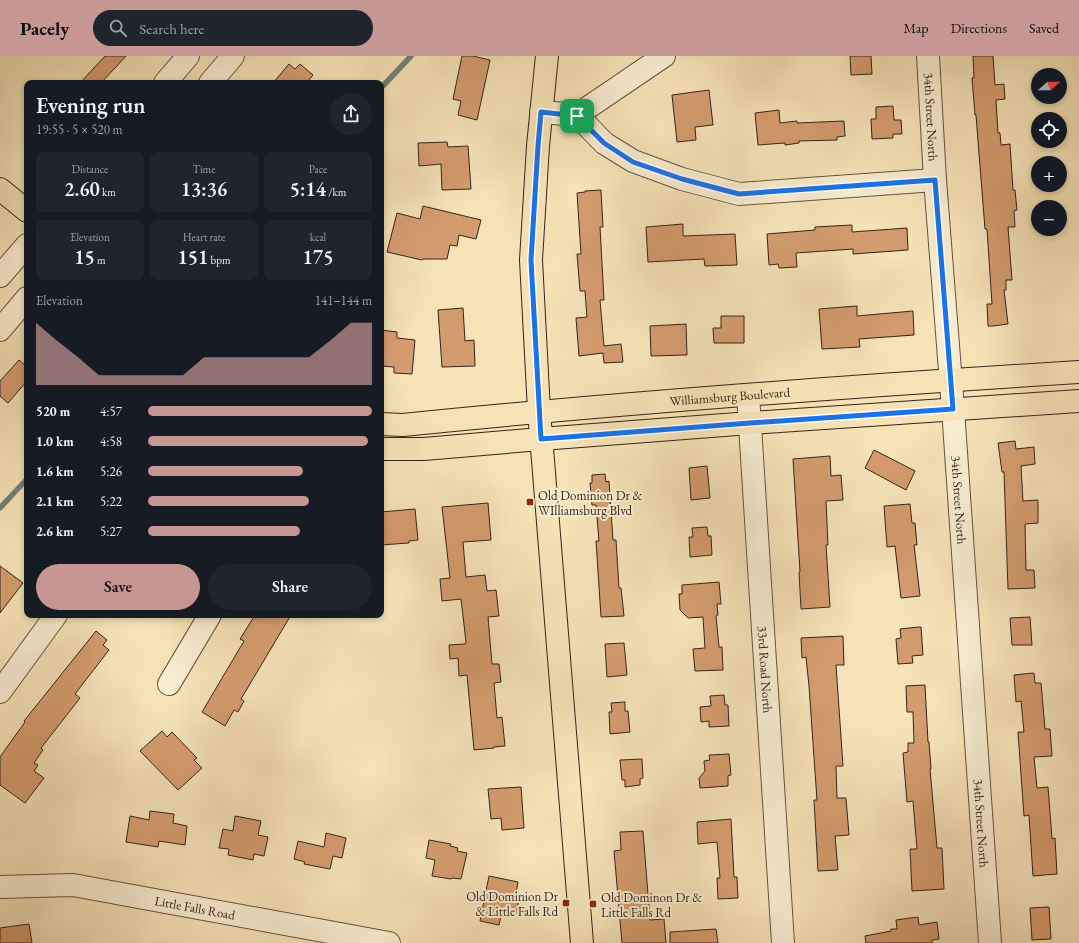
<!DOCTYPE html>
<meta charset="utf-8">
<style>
:root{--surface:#171b24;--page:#20242c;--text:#f1f3f6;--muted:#9ea1a6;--accent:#c59692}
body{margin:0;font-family:"EB Garamond",serif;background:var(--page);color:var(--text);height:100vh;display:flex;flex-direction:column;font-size:15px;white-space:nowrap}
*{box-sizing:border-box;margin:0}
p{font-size:13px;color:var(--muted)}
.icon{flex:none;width:22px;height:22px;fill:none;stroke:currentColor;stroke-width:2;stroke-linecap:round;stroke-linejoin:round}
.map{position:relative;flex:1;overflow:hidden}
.details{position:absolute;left:24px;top:24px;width:360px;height:538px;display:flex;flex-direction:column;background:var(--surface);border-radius:8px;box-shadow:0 2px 6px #0003}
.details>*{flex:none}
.needle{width:26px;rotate:69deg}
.fabs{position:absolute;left:1031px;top:12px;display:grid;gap:8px}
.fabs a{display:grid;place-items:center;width:36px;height:36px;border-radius:50%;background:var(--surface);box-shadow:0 2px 6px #0003;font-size:20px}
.pin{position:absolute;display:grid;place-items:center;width:34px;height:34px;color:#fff;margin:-17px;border-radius:8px;box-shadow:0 2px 6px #0006}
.round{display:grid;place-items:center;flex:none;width:42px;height:42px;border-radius:21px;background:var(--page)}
.headline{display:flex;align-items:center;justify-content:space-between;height:68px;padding:0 12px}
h1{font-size:22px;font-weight:600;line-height:30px}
.metrics{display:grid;grid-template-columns:repeat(3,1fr);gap:6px;height:68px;padding:4px 12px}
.metrics div{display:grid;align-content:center;border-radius:8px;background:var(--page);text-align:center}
.metrics b{font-size:20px;font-weight:600}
.metrics small{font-size:11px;font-weight:400}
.metrics p{font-size:11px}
.chart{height:112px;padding:8px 12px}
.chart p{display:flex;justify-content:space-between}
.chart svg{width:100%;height:72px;margin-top:4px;fill:var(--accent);opacity:.7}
.primary-button{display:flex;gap:8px;margin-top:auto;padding:8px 12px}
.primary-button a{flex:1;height:46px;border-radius:24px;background:var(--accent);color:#111;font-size:16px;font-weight:600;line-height:46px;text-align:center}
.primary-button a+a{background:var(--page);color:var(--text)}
ul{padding:0 12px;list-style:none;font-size:13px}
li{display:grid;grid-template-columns:64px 48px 1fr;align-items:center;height:30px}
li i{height:10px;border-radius:5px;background:var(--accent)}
header{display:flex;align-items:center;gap:24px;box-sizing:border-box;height:56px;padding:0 20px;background:var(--accent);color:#111}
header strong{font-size:19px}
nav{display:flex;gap:22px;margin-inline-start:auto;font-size:14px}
.search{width:280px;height:36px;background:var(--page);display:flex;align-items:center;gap:10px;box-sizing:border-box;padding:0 14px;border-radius:22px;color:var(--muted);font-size:15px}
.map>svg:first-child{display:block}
</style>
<header>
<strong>Pacely</strong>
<div class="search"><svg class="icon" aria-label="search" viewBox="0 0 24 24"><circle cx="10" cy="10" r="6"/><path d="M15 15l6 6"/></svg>Search here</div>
<nav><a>Map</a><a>Directions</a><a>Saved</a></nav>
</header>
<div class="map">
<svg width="1079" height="887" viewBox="0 0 1079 887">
<rect width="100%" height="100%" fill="#f5e3b7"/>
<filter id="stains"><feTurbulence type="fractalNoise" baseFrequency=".005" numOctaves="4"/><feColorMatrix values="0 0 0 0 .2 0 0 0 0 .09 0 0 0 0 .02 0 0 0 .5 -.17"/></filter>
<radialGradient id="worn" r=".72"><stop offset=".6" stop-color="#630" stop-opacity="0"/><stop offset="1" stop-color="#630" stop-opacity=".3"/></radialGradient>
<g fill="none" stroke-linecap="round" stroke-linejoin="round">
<g stroke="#747f77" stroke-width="5.5">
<path d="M381,32l30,-32"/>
<path d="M0,452l27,-29"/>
</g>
</g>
<g fill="#d49c6e" stroke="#362319">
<path d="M105,0h21l-25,27h-21z"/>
<path d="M462,0h11l17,4 -13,60 -19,-5 3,-14 -8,-2z"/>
<path d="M850,0h21l1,18 -21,1z"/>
<path d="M973,0h20l2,29 9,-1 1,15 -9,1 2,33h2l1,12 9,-1 3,46h2l2,20 -3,1 1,16h-7l4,53h-6v10h-2l4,34 -15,2h-5l-1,-22h5l-5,-75h-2l-9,-114h-1l-3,-37h2z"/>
<path d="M289,8l6,5 5,-5 13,11 -4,5 3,3h-39z"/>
<path d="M709,34l4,35 -18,2 1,13 -19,2 -5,-47z"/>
<path d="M893,50l1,14h7l1,14h-9v4l-21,1 -1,-20h5v-12z"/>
<path d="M779,54l1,13 17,-2v2l47,-2 1,15 -8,1v3l-38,1v2l-14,2v-2l-27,2 -3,-32z"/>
<path d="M447,86l1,5 20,-1 3,43 -29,1 -1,-26 -22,2 -1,-23z"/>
<path d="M601,134l2,37h-3l4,73h-4l4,46 17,-2 2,18 -19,1 -1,-10 -24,3 -3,-38 11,-1 -2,-26h-5l-3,-37h4l-4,-61 8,-1v-1z"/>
<path d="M423,150l58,14 -5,19 -17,-4 -2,11 -7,-1 -3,14h-24l-1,1 -35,-8 10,-39 23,6z"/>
<path d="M683,168v12l52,-2 2,31 -32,1 -1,-7 -56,3 -2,-35z"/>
<path d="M852,169v7l55,-4 1,22 -55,4v-5l-57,4 1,14 -18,1 -1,-4 -9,1 -2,-31 48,-4v-3z"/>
<path d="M857,250v10l56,-5 1,24 -55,4 1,8 -38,2 -3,-40z"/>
<path d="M463,252l2,33 9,-1 1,26 -33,1 -4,-57z"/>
<path d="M721,260h23v27h-30l-1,-15h8z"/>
<path d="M686,268l1,31 -36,1 -1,-30z"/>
<path d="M381,274l16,2v6l18,2 -3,34 -18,-1v-6l-13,-1z"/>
<path d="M19,304l8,7v14l-19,22 -8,-7v-15z"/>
<path d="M1015,385l1,8 18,-2 1,17 -14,2 2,35 15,-1v23l-13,1 1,46h8l1,18 -27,1 -4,-117h-2l-4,-29z"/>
<path d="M874,394l41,21 -9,19 -41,-22z"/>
<path d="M830,400l1,20 10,-1 2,25 -17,1 2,44h-2l4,62 -29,2 -2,-37h1l-7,-113z"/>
<path d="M707,410l3,32 -19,2 -2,-32z"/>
<path d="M605,418l1,8 3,-1 4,59h3l3,48h2l3,28 -23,1 -5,-76h3l-3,-36h-4l-2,-22h2v-8z"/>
<path d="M488,447l3,37 -28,2 3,35 19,-2 2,16 9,-1 3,26 -11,1 4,47h7l2,18 -7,1 3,35 5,-1 3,29 -11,1v1l-20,2 -7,-75 -8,1 -1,-18 -8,1 -1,-14 16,-1 1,-2 -5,-43 -19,2 -2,-22 10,-1 -8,-71z"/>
<path d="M910,448l2,19h3l2,22h-3l6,51 -19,2 -6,-52 -8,1 -3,-41z"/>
<path d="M415,453l3,31 -9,1v2l-28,2v-33z"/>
<path d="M707,471l1,9h3l1,19 -22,2 -1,-20h4l-1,-9z"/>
<path d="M0,510l23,17 -23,30z"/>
<path d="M719,526l2,22h-4l1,11 -2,1 3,31h3l1,23 -28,1 -2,-22 12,-1 -2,-31 -15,1 -8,-8 -1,-16h3v-9z"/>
<path d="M255,559h36l-50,84 3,2 -6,11 -4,-2 -9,16 -23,-14 42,-71 -4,-2z"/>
<path d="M1030,561l2,28h-20l-2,-27z"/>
<path d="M919,571h2l2,28 -11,1 1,7 -15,1 -2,-25 5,-1 -1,-9z"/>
<path d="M96,575l11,9 -4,5 6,5 -34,44 5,4 -39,50 2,2 -9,13 4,2 -4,6 10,7 -19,25 -25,-18v-28l25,-35 -1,-1z"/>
<path d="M843,580l1,29h-8l7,101h-7l1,32h9l3,37 -14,1 3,34 -20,1 -4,-71h3l-8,-114 -3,-29 -4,1 -1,-20z"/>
<path d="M624,587l3,32 -20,2 -2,-33z"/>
<path d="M1034,617l1,10h6l4,46h5l2,27 -18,1 3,31 11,-1 4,52 3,-1 2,36 -24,2 -4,-61 -5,1 -6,-84h6l-3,-31 -5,1 -2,-27z"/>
<path d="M925,629l3,57h1l2,27h-1l7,79h5l2,41 -32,2 -2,-42h7l-4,-48 -6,1 -4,-49 5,-1v-9h6l-1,-31h-6l-1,-26z"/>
<path d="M724,639l1,10h3l1,21 -20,1v-6l-8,1 -1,-15 11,-1 -1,-10z"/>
<path d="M625,646v9h3l2,21 -20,2 -1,-22h3l-1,-9z"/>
<path d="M162,675l5,6 5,-5 25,26 -3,2 8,8 -24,22 -38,-39z"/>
<path d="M729,698l2,21 -3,1v10l-28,2 -1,-10 6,-7 -1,-10 6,-1 -1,-5z"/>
<path d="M642,703l1,19 -3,1v6l-15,2v-7h-3l-2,-20z"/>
<path d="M521,731l3,41 -22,2 -1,-12 -10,1 -3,-30z"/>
<path d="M150,755l24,3 -1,9 14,3 -2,19 -26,-4 -1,6 -32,-5 4,-26 19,4z"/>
<path d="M235,760l26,5 -3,14 10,2 -4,19 -10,-2 -1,6 -25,-5 1,-6 -10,-1 4,-19 10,2z"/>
<path d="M731,763l3,58h3l1,21 -20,1 -1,-21h3l-3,-36 -19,2 -1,-22z"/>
<path d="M643,775l7,89 14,-1 2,24h-44l-8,-92 7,-1 -1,-18z"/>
<path d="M326,777l20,5 -4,20 -9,-2 -3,13 -26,-5 1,-2 -11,-3 4,-18 26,6z"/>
<path d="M429,784l22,4 -1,2 8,2 -1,3 10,2 -6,26 -9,-1 -1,1 -19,-3 3,-16 -9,-2z"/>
<path d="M489,820l29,6 -2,11 4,1 -4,20 -14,-2 -3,13 -19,-4z"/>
<path d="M1049,851l2,32 -19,1 -2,-32z"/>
<path d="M918,861l1,8 18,-3 2,17 -7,1v3h-66l-1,-7 26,-5v-2h6l-1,-9z"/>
<path d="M29,868l3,19h-32v-15z"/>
<path d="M716,873l2,14h-48v-11z"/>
</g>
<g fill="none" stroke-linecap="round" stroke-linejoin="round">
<defs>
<g id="minor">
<path id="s1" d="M928,0l7,124 18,229 37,534"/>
<path d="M165,27l23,-27"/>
<path d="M210,27l23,-27"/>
<path d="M541,56l36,3 87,-59"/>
<path d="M577,59l27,28 29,18 49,18 57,15 196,-14"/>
<path d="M0,220l27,-31"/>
<path d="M0,274l27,-32"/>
<path id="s2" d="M748,339l35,548"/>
<path d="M169,628l41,-69"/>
<path d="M0,636l56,-77"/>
<path id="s3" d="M0,831l73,-2 316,58"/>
</g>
<g id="major">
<path d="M547,0l-9,90 -7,114 8,151 43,532"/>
<path d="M0,133l27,22"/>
<path id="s4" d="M381,368l22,1c225,-23 451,-39 676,-53"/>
<path d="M381,393h43l117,-10 209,-16 329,-22"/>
</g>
</defs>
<use href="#minor" stroke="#665340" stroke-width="24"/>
<use href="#major" stroke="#362319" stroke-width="24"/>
<use href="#minor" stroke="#f8edd0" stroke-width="22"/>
<use href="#major" stroke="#f5e3b7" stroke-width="22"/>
</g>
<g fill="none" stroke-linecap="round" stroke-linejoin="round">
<defs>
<path id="route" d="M541,56l36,4 27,27 29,19 49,17 57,15 196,-14 18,229 -203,14 -209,16 -10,-179 7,-114z"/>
</defs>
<use href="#route" stroke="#fff" stroke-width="8"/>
<use href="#route" stroke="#1a73e8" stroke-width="5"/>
</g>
<g fill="#8f2418" stroke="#f8edd0" stroke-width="1.5">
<rect x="526" y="442" width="8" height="8" rx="2"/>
<rect x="562" y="843" width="8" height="8" rx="2"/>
<rect x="589" y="844" width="8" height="8" rx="2"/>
</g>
<g text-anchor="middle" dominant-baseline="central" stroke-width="4" stroke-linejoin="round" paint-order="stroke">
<g font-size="13" fill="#362319" stroke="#f8edd0">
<text stroke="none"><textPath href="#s1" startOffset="61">34th Street North</textPath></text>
<text stroke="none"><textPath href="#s4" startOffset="350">Williamsburg Boulevard</textPath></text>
<text stroke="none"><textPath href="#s1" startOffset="445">34th Street North</textPath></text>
<text stroke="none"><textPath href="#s2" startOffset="275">33rd Road North</textPath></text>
<text stroke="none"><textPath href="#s1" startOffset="769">34th Street North</textPath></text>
<text stroke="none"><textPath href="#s3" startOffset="197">Little Falls Road</textPath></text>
</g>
<g font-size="13" fill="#362319" stroke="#f8edd0" text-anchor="start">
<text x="538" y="439">Old Dominion Dr &amp;<tspan x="538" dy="15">WIlliamsburg Blvd</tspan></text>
<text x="558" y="840" text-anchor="end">Old Dominion Dr<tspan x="558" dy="15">&amp; Little Falls Rd</tspan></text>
<text x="601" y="841">Old Dominon Dr &amp;<tspan x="601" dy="15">Little Falls Rd</tspan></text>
</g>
</g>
<rect width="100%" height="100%" filter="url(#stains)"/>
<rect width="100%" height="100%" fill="url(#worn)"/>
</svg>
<div class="fabs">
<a><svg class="needle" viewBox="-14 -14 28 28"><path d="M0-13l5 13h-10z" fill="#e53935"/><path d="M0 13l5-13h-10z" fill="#9ea1a6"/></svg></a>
<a><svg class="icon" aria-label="locate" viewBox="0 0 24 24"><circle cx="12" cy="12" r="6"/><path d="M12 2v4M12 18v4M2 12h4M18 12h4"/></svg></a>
<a>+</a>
<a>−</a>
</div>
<div class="pin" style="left:577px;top:60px;background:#1e9e55"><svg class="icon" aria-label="arrive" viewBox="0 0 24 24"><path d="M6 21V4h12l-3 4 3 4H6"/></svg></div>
<section class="details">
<div class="headline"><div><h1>Evening run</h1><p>19:55 · 5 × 520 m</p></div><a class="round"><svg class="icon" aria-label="share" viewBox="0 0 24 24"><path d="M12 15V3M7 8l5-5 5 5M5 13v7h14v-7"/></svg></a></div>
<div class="metrics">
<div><p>Distance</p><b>2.60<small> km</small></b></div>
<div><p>Time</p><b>13:36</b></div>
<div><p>Pace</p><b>5:14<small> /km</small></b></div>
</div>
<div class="metrics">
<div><p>Elevation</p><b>15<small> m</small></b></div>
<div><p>Heart rate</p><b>151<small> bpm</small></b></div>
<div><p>kcal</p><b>175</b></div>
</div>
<div class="chart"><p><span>Elevation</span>141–144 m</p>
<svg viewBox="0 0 160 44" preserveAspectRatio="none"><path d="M0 44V6L10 17L20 27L30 38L40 38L50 38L60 38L70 38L80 27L90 27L100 27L110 27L120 27L130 27L140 17L150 6L160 6V44z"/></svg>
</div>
<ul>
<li><b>520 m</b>4:57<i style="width:100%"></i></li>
<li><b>1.0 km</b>4:58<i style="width:98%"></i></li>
<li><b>1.6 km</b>5:26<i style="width:69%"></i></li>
<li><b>2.1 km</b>5:22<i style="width:72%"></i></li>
<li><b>2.6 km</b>5:27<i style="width:68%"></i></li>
</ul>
<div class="primary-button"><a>Save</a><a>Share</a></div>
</section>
</div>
